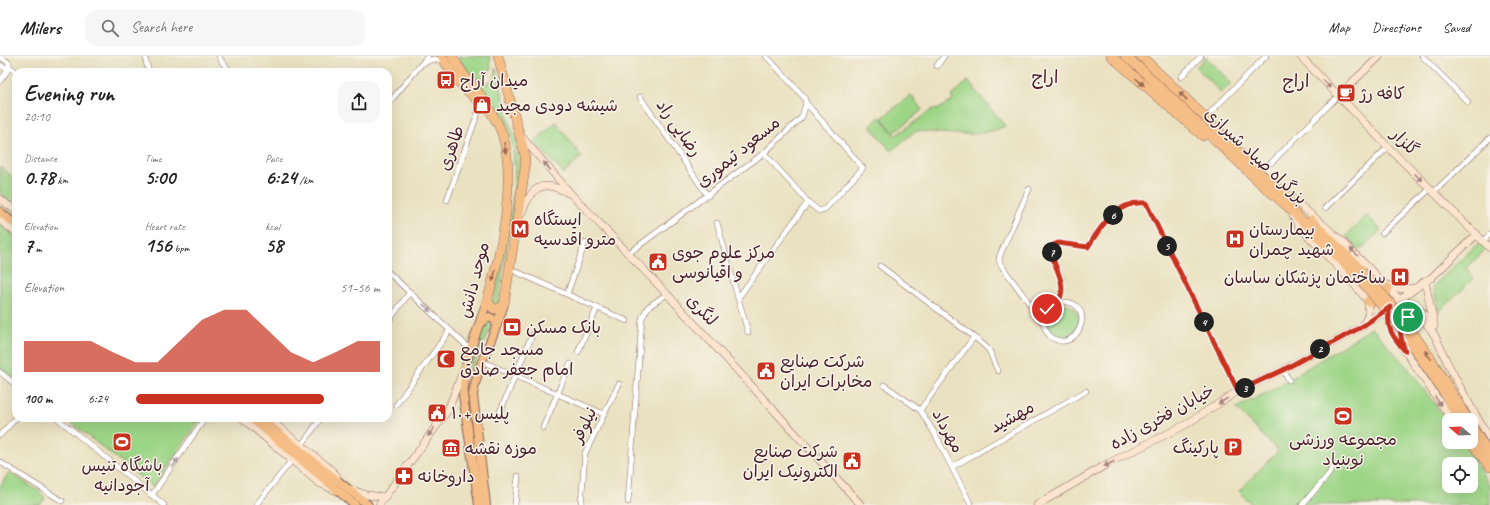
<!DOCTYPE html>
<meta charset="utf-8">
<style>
:root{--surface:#fff;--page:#f6f6f6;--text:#222;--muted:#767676;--line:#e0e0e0;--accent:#c8321e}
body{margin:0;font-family:Caveat,"Playpen Sans Arabic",sans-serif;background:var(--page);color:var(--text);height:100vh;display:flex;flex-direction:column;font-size:15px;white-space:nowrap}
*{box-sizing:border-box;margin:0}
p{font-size:13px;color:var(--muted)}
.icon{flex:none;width:22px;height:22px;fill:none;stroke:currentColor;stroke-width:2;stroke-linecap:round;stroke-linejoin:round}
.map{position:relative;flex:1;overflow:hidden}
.drawer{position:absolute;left:12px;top:12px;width:380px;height:354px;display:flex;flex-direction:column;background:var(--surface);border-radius:12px;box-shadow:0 4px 16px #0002}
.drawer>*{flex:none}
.needle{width:26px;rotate:289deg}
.fabs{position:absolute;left:1442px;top:357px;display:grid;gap:8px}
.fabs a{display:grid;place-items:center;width:36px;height:36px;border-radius:8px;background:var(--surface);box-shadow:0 4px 16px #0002;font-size:20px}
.pin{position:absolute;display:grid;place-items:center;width:34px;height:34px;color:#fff;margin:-17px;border:2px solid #fff;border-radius:50%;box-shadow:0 1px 4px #0007}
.km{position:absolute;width:20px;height:20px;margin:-10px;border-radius:50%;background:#222;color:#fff;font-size:11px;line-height:20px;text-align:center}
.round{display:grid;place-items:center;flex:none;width:42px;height:42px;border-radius:12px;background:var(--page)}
.head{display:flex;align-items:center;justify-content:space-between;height:68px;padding:0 12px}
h1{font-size:22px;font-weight:700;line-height:30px}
.figures{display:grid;grid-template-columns:repeat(3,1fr);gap:6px;height:68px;padding:4px 12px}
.figures div{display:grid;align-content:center}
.figures b{font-size:20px;font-weight:700}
.figures small{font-size:11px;font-weight:400}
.figures p{font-size:11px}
.chart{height:112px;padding:8px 12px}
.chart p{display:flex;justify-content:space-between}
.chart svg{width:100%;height:72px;margin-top:4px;fill:var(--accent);opacity:.7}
ul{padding:0 12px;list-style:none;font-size:13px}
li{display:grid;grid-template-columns:64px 48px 1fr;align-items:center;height:30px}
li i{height:10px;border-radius:5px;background:var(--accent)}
header{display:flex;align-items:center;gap:24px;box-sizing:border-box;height:56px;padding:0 20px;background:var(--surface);border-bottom:1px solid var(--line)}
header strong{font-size:19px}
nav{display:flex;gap:22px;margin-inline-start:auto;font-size:14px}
.search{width:280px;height:36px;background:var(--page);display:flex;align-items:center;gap:10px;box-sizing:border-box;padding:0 14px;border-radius:12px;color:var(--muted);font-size:15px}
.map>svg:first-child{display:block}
</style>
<header>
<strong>Milers</strong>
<div class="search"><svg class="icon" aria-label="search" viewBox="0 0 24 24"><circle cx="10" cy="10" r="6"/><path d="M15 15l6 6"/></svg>Search here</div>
<nav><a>Map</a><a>Directions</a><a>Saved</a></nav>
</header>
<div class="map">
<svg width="1490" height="449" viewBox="0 0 1490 449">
<rect width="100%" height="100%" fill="#f7f3e8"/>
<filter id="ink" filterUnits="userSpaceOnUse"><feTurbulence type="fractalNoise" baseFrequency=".025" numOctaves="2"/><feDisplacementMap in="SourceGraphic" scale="8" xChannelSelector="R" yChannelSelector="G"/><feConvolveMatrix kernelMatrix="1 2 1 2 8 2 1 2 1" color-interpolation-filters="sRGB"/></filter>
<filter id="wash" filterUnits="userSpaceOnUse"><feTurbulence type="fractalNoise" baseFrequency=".012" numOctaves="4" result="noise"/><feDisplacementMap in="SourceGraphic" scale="16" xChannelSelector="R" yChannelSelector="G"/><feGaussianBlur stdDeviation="0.9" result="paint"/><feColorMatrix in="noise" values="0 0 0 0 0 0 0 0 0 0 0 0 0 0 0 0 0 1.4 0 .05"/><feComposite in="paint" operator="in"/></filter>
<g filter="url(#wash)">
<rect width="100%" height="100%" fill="#eae1c0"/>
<g fill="#9dd586" stroke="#747a58" fill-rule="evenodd">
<path d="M458,0h32l1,13c-13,24 -26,0 -33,-13z"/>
<path d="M1206,1l25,26 -10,10 -25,-26z"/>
<path d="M496,12l13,54 13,31 -9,-5 -2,-9 -10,-23 -23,-31c13,-2 17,-4 18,-17z"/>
<path d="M968,25l37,45c-27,13 -59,7 -88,5l-4,2 -22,18 -21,-25 10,-9 15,19 38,-27 4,1 16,-10 -2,-4z"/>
<path d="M911,39l11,15 -28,23 -12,-15z"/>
<path d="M556,66l26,35 -4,2 -14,15 -30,-32z"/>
<path d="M513,95l9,6 1,4 -22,121 -3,23 -6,-1c3,-13 6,-26 8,-39 7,-38 19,-76 13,-114z"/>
<path d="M0,111l16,12v20l-3,4 -13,-10z"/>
<path d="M1367,159l14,15 -21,20 -14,-14z"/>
<path d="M0,168l16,13v143l-16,-12z"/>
<path d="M1480,186l6,7 -20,19 8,10 -35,34 -6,-26z"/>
<circle cx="1063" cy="264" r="16"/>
<path d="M489,264l4,4 -21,43 -5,33 -3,3 8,-46 12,-35z"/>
<path d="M1372,272l35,39 42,56v19h13l28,43v20h-238l-13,-14 39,-40 -42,-43 34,-17zM1449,408h22v22h-22z"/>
<path d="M65,362h136l-48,69z"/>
<path d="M9,416l31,20 5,6 -5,7h-40v-19z"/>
</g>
</g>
<g filter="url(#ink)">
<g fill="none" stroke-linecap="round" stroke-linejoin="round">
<defs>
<g id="street">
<path d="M146,0v6l3,10"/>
<path d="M219,0l3,6 9,10"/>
<path d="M1422,0l46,46"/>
<path d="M0,1l8,5 2,5 6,5"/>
<path d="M424,7l9,-4 11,2"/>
<path d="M0,9l5,3 5,-1"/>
<path d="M937,10l7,-10"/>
<path d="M1181,21l20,-21"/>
<path d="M0,25l10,-14"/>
<path d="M640,41l68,99"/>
<path d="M806,47l57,65 -38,41 -6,2 -11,-9"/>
<path d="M388,48l40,-48"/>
<path d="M1211,56l55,-56"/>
<path d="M1271,107l67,-67"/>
<path d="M1029,133l-29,66 -1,5 2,5 42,57"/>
<path d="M1434,136l56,-54"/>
<path d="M447,144l34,-96"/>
<path d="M1325,152l63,-61"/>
<path d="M717,167l21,75 70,-96 -44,-49"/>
<path d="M1382,177l48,-44"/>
<path d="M1483,185l7,-7"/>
<path d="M629,197l135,-100 38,-36 4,-14 -2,-6 -38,-41"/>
<path d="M880,210l97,73 12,11 9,21"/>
<path d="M510,213l117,52"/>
<path d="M388,216l83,78"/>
<path d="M567,238l18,-51"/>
<path d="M738,242l10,34"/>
<path d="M1058,246c43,-5 20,57 -8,34 -5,-5 -8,-13 -6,-20 2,-10 14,-11 17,-20 1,-4 1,-12 1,-16 -3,-10 -14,-24 -9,-35l5,-2 30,4c13,-21 29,-47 58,-44l92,188"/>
<path d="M388,266l22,-30"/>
<path d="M578,296l19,-44"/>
<path d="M481,305l123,53"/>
<path d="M1283,314l6,10"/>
<path d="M0,316l16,13"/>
<path d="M884,329l36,25 15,24 36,71"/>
<path d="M396,349l54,-75"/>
<path d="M920,354l54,-73"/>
<path d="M500,356l32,-77"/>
<path d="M57,362l107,87"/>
<path d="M543,372l27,-64"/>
<path d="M0,379l16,-17"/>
<path d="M301,390l20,-28"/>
<path d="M0,406l62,39"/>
<path d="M952,411l134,-76"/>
<path d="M152,439l53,-77"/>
<path d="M628,446l14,-184 6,-11 19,-13"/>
<path d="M256,449l36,-45"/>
<path d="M515,449l3,-29"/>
<path d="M581,449l4,-52 34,-69"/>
<path d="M1302,449l27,-31 3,-6"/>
</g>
<g id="secondary">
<path d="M1300,0l88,91 102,101"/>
<path d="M1338,40l42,-40"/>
<path d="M521,80l51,59 95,99 194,211"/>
<path d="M1287,138l56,48 57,58c16,4 25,13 34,26"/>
<path d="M0,143l16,12"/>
<path d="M520,160c11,-25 18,-40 48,-23"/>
<path d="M1293,160l6,10 53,56 16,19v14l-5,11"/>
<path d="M0,164l16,13"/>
<path d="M1425,225l9,43"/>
<path d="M1387,229l13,4 16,-1"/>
<path d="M1389,257l-1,9 6,14 11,15 47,69"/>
<path d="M1405,295c-3,-10 -12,-36 8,-35 9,0 18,13 22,20 5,9 8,19 13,28 13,25 27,51 42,75"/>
<path d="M242,362l77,65 16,7"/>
<path d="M268,362l62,51 7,7"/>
<path d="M350,433l16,6 19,2"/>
<path d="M379,449l69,-95 17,-44"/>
<path d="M1037,449l72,-42 76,-38 53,-34 45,-21 80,-44 37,-26 25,-19 6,-3 46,-44"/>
</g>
<g id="primary">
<path d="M0,156l16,13"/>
<path d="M481,267l8,-6 6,3 2,5"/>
<path d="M251,362l104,87"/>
<path d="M260,362l108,87"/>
<path d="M479,449l-16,-110 4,-35 21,-62"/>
<path d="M486,449l-13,-110c5,-33 22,-59 31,-91"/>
</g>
<g id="highway">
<path d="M442,0c9,20 24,34 39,48"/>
<path d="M452,0c6,12 14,22 23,32 8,11 16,24 23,36 22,45 3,128 -10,174l1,6 5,5h5l5,-5 21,-135v-14l-27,-99"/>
<path d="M1111,0l92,80"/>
<path d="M1125,0l16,13 116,111 31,27 69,69"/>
<path d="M1141,0l64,61 54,55 31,28"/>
<path d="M1311,164l50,50"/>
<path d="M1368,245c13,1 17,1 20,-13"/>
<path d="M1449,332l19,32"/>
<path d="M1445,338l14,26"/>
<path d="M1471,369l19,31"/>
<path d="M1471,386l19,25"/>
</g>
</defs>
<use href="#street" stroke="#82635f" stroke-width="6"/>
<use href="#secondary" stroke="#82635f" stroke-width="8"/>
<use href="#primary" stroke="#82635f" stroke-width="10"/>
<use href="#highway" stroke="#82635f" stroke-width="10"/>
<use href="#street" stroke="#fff" stroke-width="5"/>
<use href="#secondary" stroke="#fbe5cf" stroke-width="7"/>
<use href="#primary" stroke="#f6be87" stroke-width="8"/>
<use href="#highway" stroke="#f6be87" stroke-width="9"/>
<defs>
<g id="highway-bridge">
<path d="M1361,214l42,48 28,41 18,29"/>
<path d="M1357,220c33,38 60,75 88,118"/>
</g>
</defs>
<use href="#highway-bridge" stroke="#82635f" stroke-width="10" stroke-linecap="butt"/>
<use href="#highway-bridge" stroke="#f6be87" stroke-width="9"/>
</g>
<defs><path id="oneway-solid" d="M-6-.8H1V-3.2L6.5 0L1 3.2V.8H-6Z"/></defs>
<g fill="#976754">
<use href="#oneway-solid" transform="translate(1140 26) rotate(42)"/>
<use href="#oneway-solid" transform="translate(1183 40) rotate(-137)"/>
<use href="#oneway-solid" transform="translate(505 92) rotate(80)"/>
<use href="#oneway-solid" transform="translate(494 220) rotate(105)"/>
<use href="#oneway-solid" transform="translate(1428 299) rotate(-125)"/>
</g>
<g fill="#a2827d">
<use href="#oneway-solid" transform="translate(1327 28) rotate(46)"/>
<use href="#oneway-solid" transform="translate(547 110) rotate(-131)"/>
<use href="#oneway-solid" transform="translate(1418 121) rotate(45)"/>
<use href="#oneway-solid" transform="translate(1354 196) rotate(-135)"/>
<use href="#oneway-solid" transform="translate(1223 345) rotate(148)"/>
<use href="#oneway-solid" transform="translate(1438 345) rotate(57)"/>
<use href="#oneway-solid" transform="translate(431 376) rotate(126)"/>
<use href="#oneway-solid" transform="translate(1109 408) rotate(152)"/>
</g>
<g fill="#ae9aa0">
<use href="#oneway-solid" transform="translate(427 252) rotate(43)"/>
<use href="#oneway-solid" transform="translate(175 407) rotate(-55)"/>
</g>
</g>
<g fill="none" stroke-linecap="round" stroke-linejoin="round" filter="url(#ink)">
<defs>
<path id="route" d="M1047,253c3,-3 9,-5 12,-9 11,-19 -13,-41 -6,-55l5,-2 30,4c13,-21 29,-47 58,-44l92,188 45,-21 80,-44 27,-19c-5,20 2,29 15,44 -4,-13 -9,-24 3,-34"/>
</defs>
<use href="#route" stroke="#fff" stroke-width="8"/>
<use href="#route" stroke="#c8321e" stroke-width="5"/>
</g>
<defs>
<symbol id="bus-square" viewBox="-11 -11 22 22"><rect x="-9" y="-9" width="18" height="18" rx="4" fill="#c8321e" stroke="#f7f3e8"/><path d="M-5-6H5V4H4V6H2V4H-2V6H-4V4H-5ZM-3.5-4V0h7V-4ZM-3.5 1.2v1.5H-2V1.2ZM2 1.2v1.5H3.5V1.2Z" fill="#fff"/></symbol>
<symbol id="cafe-square" viewBox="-11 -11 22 22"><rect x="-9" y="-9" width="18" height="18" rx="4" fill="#c8321e" stroke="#f7f3e8"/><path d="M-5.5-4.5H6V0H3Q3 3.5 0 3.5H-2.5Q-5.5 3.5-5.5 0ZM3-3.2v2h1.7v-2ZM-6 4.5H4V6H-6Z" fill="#fff"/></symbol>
<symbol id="shop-square" viewBox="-11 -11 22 22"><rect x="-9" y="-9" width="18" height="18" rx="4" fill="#c8321e" stroke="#f7f3e8"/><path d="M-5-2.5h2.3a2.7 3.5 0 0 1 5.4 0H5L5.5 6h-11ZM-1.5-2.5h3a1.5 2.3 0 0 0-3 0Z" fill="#fff"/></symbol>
<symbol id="metro-square" viewBox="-11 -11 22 22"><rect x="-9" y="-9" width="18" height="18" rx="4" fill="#c8321e" stroke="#f7f3e8"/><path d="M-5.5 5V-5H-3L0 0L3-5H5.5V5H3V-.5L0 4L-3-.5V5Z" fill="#fff"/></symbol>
<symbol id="hospital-square" viewBox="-11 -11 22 22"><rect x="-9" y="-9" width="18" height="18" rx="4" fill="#c8321e" stroke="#f7f3e8"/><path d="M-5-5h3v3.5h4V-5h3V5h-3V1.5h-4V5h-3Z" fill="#fff"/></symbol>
<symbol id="civic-square" viewBox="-11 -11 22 22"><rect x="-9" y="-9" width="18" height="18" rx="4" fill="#c8321e" stroke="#f7f3e8"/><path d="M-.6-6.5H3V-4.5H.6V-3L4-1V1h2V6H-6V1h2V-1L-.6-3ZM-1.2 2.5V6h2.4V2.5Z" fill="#fff"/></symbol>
<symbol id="bank-square" viewBox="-11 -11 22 22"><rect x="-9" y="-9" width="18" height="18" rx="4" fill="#c8321e" stroke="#f7f3e8"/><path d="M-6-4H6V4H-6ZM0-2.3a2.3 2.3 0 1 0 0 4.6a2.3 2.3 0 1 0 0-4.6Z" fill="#fff"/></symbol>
<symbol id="mosque-square" viewBox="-11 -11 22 22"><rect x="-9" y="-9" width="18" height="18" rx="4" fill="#c8321e" stroke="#f7f3e8"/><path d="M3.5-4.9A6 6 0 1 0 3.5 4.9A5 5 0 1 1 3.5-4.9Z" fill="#fff"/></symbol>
<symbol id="stadium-square" viewBox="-11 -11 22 22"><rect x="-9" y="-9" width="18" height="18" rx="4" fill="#c8321e" stroke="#f7f3e8"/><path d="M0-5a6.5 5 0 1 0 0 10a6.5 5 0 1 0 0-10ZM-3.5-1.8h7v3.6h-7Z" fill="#fff"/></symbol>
<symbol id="parking-square" viewBox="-11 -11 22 22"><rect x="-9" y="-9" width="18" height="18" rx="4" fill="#c8321e" stroke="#f7f3e8"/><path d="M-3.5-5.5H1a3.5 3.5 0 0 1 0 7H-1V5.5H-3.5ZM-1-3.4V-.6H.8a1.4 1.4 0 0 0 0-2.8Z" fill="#fff"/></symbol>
<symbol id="museum-square" viewBox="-11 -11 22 22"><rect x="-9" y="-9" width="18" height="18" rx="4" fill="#c8321e" stroke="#f7f3e8"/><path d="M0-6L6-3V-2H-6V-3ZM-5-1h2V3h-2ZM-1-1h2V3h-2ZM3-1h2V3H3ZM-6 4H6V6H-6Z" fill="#fff"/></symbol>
<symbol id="pharmacy-square" viewBox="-11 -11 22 22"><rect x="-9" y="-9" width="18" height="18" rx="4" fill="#c8321e" stroke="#f7f3e8"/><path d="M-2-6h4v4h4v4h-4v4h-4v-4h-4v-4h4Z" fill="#fff"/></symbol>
</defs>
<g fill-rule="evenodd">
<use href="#bus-square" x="435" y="13" width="22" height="22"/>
<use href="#cafe-square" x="1335" y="26" width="22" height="22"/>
<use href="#shop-square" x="471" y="38" width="22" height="22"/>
<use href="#metro-square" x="509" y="162" width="22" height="22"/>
<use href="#hospital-square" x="1224" y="172" width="22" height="22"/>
<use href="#civic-square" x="647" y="195" width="22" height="22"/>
<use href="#hospital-square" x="1389" y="210" width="22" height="22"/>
<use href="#bank-square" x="501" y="260" width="22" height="22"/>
<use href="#mosque-square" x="435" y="292" width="22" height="22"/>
<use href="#civic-square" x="755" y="304" width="22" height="22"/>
<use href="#civic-square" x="426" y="346" width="22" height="22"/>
<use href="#stadium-square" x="1332" y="349" width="22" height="22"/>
<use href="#stadium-square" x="111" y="375" width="22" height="22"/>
<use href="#parking-square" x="1222" y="380" width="22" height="22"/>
<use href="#museum-square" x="440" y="381" width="22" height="22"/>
<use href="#civic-square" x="841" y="394" width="22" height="22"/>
<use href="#pharmacy-square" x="393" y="409" width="22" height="22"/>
</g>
<g text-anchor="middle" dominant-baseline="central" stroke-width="3" stroke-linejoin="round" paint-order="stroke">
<g font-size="17" fill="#4a1f2b" stroke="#f7f3e8" text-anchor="start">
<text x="460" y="24">میدان آراج</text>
<text x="1360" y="37">کافه رژ</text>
<text x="496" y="49">شیشه دودی مجید</text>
<text x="534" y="163">ایستگاه<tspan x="534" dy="20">مترو اقدسیه</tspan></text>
<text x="1249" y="173">بیمارستان<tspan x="1249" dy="20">شهید چمران</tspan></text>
<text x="672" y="196">مرکز علوم جوی<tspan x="672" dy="20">و اقیانوسی</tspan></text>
<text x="1386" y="221" text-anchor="end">ساختمان پزشکان ساسان</text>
<text x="526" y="271">بانک مسکن</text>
<text x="460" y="293">مسجد جامع<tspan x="460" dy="20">امام جعفر صادق</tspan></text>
<text x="780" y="305">شرکت صنایع<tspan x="780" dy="20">مخابرات ایران</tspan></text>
<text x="451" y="357">پلیس +۱۰</text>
<text x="1343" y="383" text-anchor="middle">مجموعه ورزشی<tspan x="1343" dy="20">نوبنیاد</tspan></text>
<text x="1219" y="391" text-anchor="end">پارکینگ</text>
<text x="465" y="392">موزه نقشه</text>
<text x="838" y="395" text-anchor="end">شرکت صنایع<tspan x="838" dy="20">الکترونیک ایران</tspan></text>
<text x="122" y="409" text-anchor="middle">باشگاه تنیس<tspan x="122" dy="20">آجودانیه</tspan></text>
<text x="418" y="420">داروخانه</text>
</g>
<g font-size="17" fill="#4a1f2b" stroke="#f7f3e8">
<text transform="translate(679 72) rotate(55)">رضایی راد</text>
<text transform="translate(1405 86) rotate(45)">گلزار</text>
<text transform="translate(451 92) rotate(-71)">طاهری</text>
<text transform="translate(738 96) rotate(-39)">مسعود تیموری</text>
<text transform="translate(1256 100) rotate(43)">بزرگراه صیاد شیرازی</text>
<text transform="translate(474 224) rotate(-75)">موحد دانش</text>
<text transform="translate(702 254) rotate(47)">لنگری</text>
<text transform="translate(1012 361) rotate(-29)">مهشید</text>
<text transform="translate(1162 361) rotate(-29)">خیابان فخری زاده</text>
<text transform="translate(584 369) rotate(-64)">نیلوفر</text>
<text transform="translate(948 375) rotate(61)">مهرداد</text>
</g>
<g font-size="18" fill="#4a1f2b" stroke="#f7f3e8">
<text x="1045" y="21">اراج</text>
<text x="1296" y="25">اراج</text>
</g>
</g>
</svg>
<div class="fabs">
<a><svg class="needle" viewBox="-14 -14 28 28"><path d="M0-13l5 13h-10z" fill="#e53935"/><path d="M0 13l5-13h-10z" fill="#767676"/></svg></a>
<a><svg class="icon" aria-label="locate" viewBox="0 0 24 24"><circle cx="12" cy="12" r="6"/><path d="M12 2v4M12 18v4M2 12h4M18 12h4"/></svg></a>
</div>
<div class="pin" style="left:1408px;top:261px;background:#1e9e55"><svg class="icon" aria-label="arrive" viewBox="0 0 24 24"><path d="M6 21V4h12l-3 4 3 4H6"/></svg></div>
<div class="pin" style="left:1047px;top:253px;background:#d93025"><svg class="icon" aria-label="check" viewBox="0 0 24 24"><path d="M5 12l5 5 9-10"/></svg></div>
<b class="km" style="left:1320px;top:293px">2</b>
<b class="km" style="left:1245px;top:332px">3</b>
<b class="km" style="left:1204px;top:266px">4</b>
<b class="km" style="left:1167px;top:190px">5</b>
<b class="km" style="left:1113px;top:159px">6</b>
<b class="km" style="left:1052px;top:196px">7</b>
<section class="drawer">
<div class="head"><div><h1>Evening run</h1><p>20:10</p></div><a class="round"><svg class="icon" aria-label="share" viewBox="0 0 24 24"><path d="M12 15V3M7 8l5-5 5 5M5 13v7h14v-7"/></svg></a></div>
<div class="figures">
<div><p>Distance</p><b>0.78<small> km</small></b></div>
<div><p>Time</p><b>5:00</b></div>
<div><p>Pace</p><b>6:24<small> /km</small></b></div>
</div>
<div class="figures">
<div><p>Elevation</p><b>7<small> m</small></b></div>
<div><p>Heart rate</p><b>156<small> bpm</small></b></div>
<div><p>kcal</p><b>58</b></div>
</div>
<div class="chart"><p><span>Elevation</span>51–56 m</p>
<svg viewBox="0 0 160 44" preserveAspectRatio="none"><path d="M0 44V25L10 25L20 25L30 25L40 32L50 38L60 38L70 25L80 12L90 6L100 6L110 19L120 32L130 38L140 32L150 25L160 25V44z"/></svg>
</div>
<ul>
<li><b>100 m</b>6:24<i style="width:77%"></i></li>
</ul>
</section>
</div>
